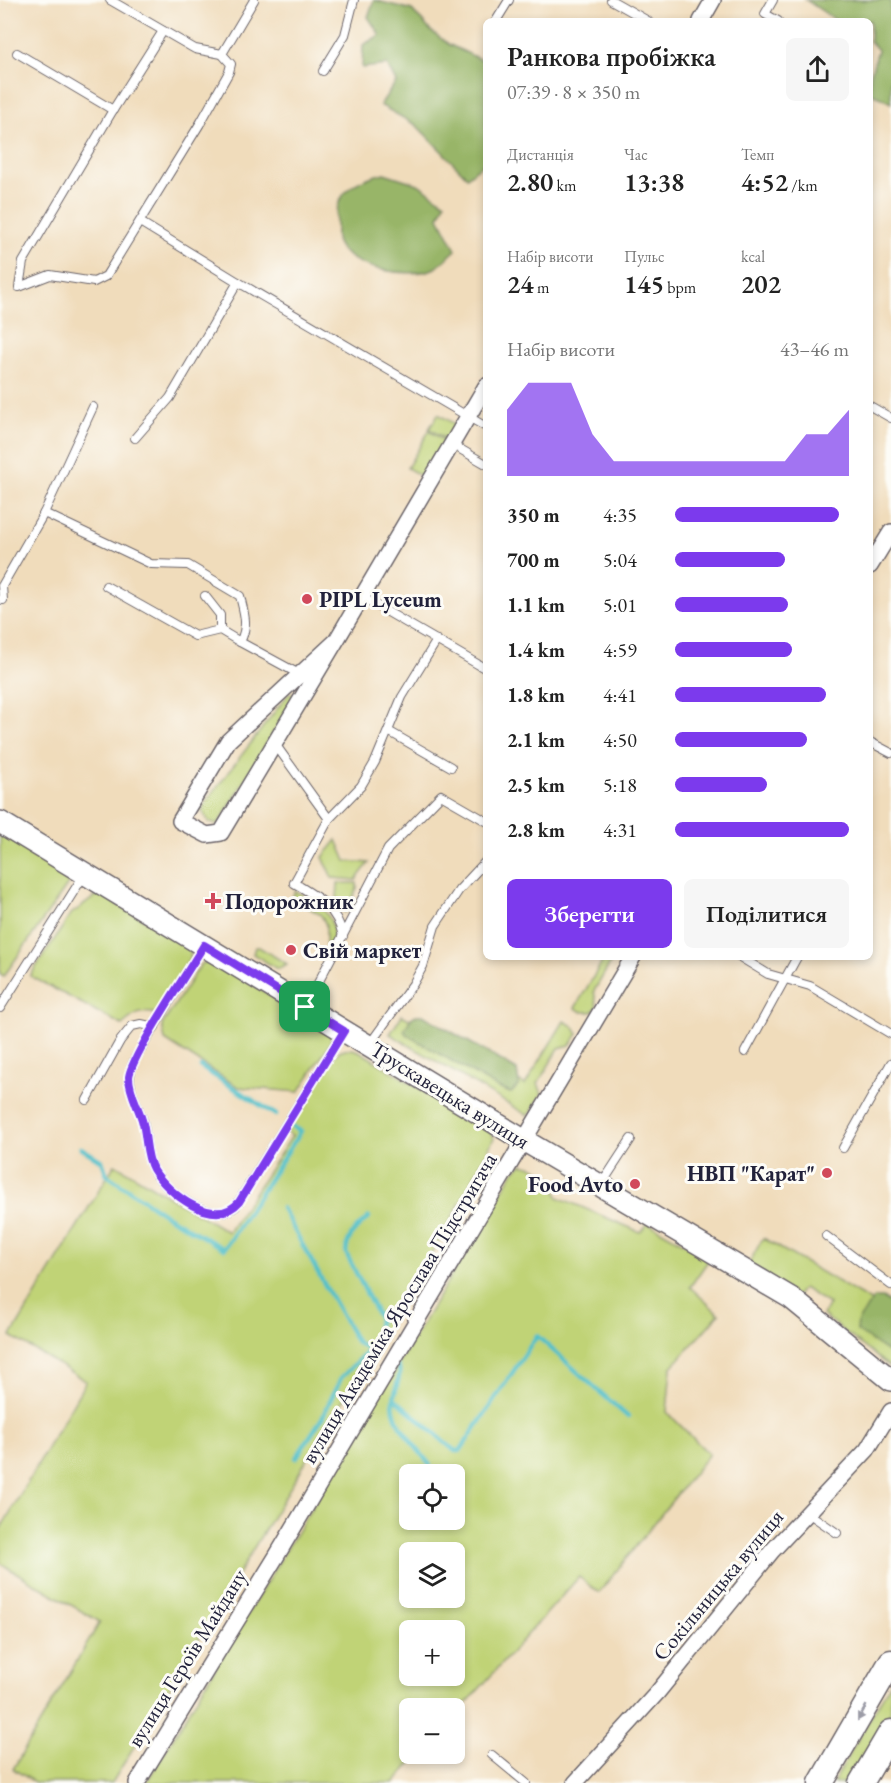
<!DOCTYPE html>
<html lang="uk">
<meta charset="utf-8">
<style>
:root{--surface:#fff;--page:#f6f6f6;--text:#222;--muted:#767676;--accent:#7c3aed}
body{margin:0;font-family:"EB Garamond",serif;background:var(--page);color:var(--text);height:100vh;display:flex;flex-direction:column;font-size:22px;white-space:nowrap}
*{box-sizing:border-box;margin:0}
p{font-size:20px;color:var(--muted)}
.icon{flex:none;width:33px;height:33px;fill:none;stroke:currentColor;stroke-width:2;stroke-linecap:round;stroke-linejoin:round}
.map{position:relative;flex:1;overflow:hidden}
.side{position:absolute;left:483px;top:18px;width:390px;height:942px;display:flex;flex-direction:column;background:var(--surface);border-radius:9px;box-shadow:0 3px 9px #0003}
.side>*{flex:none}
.buttons{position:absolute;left:399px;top:1464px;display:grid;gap:12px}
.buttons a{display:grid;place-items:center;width:66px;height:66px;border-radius:9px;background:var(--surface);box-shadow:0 3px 9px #0003;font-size:30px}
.pin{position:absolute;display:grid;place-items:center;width:51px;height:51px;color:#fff;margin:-26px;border-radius:12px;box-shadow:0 3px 9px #0006}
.round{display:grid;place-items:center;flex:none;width:63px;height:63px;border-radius:9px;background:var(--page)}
.head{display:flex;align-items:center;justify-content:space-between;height:102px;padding:0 24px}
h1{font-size:27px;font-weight:600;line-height:45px}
.stats{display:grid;grid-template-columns:repeat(3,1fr);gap:9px;height:102px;padding:6px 24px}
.stats div{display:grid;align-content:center}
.stats b{font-size:26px;font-weight:600}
.stats small{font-size:16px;font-weight:400}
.stats p{font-size:16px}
.chart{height:168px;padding:12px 24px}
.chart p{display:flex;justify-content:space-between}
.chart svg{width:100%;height:108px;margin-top:6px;fill:var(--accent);opacity:.7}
.action{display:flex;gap:12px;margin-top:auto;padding:12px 24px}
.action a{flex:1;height:69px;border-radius:9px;background:var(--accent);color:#fff;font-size:24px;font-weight:600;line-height:69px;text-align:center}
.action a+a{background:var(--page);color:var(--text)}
ul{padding:0 24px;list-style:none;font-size:20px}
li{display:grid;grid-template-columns:96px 72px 1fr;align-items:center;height:45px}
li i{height:15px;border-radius:8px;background:var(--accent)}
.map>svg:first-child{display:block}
</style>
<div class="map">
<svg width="891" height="1783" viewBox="0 0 891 1783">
<rect width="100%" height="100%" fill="#fdfcf7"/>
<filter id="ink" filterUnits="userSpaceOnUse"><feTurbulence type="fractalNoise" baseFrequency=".0167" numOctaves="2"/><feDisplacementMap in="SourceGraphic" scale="12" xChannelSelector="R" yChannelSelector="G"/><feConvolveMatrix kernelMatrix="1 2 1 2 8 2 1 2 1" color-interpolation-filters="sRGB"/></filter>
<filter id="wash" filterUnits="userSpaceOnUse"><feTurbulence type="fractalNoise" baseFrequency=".008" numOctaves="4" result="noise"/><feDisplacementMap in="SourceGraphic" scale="24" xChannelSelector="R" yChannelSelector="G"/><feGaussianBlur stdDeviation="1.35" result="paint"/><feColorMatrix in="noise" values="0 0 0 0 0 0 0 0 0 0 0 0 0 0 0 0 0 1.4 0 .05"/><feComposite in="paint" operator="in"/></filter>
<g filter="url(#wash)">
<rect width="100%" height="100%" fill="#f0dcbb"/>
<g fill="#c0d376" stroke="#717a58" stroke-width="1.5" fill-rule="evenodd">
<path d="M438,414l20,12 -9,15 -20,-12z"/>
<path d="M429,431l18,11 -22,36 -18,-10z"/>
<path d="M289,693l7,2 -78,130 -9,-3 -7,-11 3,-8z"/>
<path d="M0,832l73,45 -69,99 -4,-2z"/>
<path d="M337,840l9,21 23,2 -13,17 -24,-2 -9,-21z"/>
<path d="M338,883h19v6l-12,24 -8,-14z"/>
<path d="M295,891c29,13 50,33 31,66v-32l-5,-10 -29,-17z"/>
<path d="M99,894l90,50 2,12 -35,58c-15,-4 -22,0 -34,11l-92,-49 41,-62z"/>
<path d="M255,947h4l28,17 -10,5 -24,-15z"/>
<path d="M605,957h9l-20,34 3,16 -5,5h-10l-7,-4z"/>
<path d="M212,960l119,72v10l-32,50 -61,-5 -73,-47 -3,-15 39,-61z"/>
<path d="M402,1015l123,70 39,-64 9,5 5,8 -8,11 -11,3 -21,35 4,11 -12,20 -3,1 -137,-81z"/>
<path d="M352,1049l7,2 132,81 3,6 -46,88 -336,557h-76l-23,-14 87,-147 -100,-59v-33l86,-149 -75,-45 104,-172 113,68 64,-96 -6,-4 49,-77 6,-5z"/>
<path d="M522,1164l12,3 18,11 6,19 82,35 8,-9 62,35 -20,29 29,27 -48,54 -4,44 42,42 -110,139 -20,-16 -124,139 -1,-8h-44v46h10l-26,29h-248l368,-612zM410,1474h44v46h-44zM410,1552h44v46h-44zM410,1630h44v46h-44z"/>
<path d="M763,1238l128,75v55l-68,-53 6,-11 -26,-16 -7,9 -47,-34z"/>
<path d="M891,1682v29l-42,72h-16z"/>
</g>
<g fill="#98b567" stroke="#5d6c51" stroke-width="1.5">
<path d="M374,0l38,10 19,21 19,14 36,17v100l-19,15 -51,-52 -36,-20 16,-23 -9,-17 -25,3 1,-23 17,-10 -12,-18z"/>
<path d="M806,0h85v103l-21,-11v-16l8,-26 -8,-9v-20h-33z"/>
<path d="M384,173l34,11 27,19 -6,14 17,33c-6,5 -14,14 -21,18 -23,12 -87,1 -98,-25 -2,-4 -1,-13 -1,-18 -2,-33 19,-45 48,-52z"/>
<path d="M416,1015h7l94,55 2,15 -8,8 -13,-5 -91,-53 -3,-4 7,-13z"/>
<path d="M874,1298h9l8,5v51l-34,-23 1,-10z"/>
</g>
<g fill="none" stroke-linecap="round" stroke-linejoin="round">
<g stroke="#52c0c9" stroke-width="4.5">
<path d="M201,1067l75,48"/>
<path d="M81,1148l21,13 5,14 60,41 57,33 77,-118 -8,-4"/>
<path d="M282,1208l75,135 12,6"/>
<path d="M398,1366l2,6 -6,26 61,53h5l77,-115 91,81"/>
<path d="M394,1398c-6,22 24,50 36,67"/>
<path d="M296,1458l26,-40 19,-40 28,-29 8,-15 2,-16 -33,-65c1,-18 11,-25 23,-36"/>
</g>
</g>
</g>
<g filter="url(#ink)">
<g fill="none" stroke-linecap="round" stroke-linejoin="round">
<defs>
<g id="lane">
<path d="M110,0l85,49 27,5 32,-54"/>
<path d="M611,0l37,21"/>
<path d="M773,0l-8,14 13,7"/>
<path d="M496,21l13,-21"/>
<path d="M17,53l96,57 50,-79"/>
<path d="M323,71l22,-36 9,-35"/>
<path d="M113,110l-90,152 -4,25 31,-12 44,7 12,-6 95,-154 28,-50 2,-8 -9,-10"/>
<path d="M140,222l98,60 248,145"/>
<path d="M870,406l21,12"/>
<path d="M135,438l35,-40 68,-116"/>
<path d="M453,445l33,19"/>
<path d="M44,513l49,-106"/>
<path d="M205,596l15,19v15"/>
<path d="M362,597l124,72"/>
<path d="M3,600l-1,-14 42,-73 107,51 37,1 52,31c4,17 9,29 0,46l-20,-12 -25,6 -89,-50"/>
<path d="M240,642l59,32"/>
<path d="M390,732l61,35"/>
<path d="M870,742l21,11"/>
<path d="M275,744l54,75 -35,64c24,14 43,25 49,53"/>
<path d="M329,819l32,-33 14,-24 27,-65 35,-57"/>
<path d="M202,948l-67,111c-3,7 -6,14 -5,22 1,15 9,27 13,40 4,17 2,35 11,50 14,22 57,55 82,35l107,-174"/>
<path d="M740,957l28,17 42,12 81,48"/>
<path d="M306,1006l82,-157 53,-54 45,26"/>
<path d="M0,1008l84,-133"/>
<path d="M369,1045l44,-61 10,-18 12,-40 24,-36 27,-29"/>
<path d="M745,1052l52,-95"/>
<path d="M87,1100l33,-59 12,-15 9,-2 14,3"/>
<path d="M843,1148l48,-85"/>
<path d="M601,1185l30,-46"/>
<path d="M826,1236l65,49"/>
<path d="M808,1513l29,20"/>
<path d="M492,1755l34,28"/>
</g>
<g id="street">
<path d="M701,21l12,-21"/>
<path d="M870,566l21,-34"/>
<path d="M336,641l-115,192 -14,2 -27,-14 48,-80 108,-100 150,-255"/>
<path d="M137,1783l139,-226 357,-600"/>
<path d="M575,1783l82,-90 115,-142 95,-101 24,-39"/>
</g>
<path id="secondary" d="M0,822l525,319 266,157 100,82"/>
<g id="primary">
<path d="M821,1783l70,-121"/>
<path d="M861,1783l30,-51"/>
</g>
</defs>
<use href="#lane" stroke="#6a6368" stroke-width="10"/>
<use href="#street" stroke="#6a6368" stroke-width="18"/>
<use href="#secondary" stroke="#6a6368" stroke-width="24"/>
<use href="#primary" stroke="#6a6368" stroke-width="27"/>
<use href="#lane" stroke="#fff" stroke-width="8"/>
<use href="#street" stroke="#fff" stroke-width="15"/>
<use href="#secondary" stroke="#fff" stroke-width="21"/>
<use href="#primary" stroke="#fff" stroke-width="24"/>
</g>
<defs><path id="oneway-solid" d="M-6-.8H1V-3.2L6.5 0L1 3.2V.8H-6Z" transform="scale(1.5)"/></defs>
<use fill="#9c9ca7" href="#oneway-solid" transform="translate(862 1713) rotate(120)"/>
</g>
<g fill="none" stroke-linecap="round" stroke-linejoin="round" filter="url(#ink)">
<defs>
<path id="route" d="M204,945l140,86 -105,171c-24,28 -71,-8 -86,-33 -8,-14 -6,-33 -11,-49 -4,-14 -13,-28 -13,-43 2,-21 61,-108 75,-132z"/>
</defs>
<use href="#route" stroke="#fff" stroke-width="12"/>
<use href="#route" stroke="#7c3aed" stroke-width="8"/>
</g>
<g fill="#d1495b" stroke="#fdfcf7" stroke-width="2">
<circle cx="307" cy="599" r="6"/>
<path d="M210 892h6v6h6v6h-6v6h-6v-6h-6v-6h6z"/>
<circle cx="291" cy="950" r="6"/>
<circle cx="827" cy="1173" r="6"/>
<circle cx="635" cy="1184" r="6"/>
</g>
<g text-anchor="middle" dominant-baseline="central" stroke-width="6" stroke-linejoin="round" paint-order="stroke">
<g font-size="22" font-weight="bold" fill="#22223b" stroke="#fdfcf7" text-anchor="start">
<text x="319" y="599">PIPL Lyceum</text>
<text x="225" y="901">Подорожник</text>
<text x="303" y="950">Свiй маркет</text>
<text x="815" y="1173" text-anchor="end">НВП "Карат"</text>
<text x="623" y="1184" text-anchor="end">Food Avto</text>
</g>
<g font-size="22" fill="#22223b" stroke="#fdfcf7">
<text transform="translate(450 1095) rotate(32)">Трускавецька вулиця</text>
<text transform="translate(399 1308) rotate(-59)">вулиця Академіка Ярослава Підстригача</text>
<text transform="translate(718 1585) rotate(-50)">Сокільницька вулиця</text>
<text transform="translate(187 1658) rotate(-58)">вулиця Героїв Майдану</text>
</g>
</g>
</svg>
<div class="buttons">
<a><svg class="icon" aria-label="locate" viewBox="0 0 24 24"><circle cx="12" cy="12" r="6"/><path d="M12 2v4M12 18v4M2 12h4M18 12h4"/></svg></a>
<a><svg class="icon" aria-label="layers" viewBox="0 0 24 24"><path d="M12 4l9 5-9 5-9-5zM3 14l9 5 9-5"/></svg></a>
<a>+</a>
<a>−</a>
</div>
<div class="pin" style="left:305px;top:1007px;background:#1e9e55"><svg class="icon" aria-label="arrive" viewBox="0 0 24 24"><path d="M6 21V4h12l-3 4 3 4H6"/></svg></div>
<section class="side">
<div class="head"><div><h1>Ранкова пробіжка</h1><p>07:39 · 8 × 350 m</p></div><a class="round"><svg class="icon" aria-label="share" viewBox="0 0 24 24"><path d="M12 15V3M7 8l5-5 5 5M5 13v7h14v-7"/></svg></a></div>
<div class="stats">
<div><p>Дистанція</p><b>2.80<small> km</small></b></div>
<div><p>Час</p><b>13:38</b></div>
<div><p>Темп</p><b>4:52<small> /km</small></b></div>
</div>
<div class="stats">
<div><p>Набір висоти</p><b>24<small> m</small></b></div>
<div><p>Пульс</p><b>145<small> bpm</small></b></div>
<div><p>kcal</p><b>202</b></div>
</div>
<div class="chart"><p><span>Набір висоти</span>43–46 m</p>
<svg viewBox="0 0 160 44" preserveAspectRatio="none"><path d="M0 44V17L10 6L20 6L30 6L40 27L50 38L60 38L70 38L80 38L90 38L100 38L110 38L120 38L130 38L140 27L150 27L160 17V44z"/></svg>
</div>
<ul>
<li><b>350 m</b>4:35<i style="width:94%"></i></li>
<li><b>700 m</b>5:04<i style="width:63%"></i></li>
<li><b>1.1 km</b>5:01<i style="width:65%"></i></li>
<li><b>1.4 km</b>4:59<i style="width:67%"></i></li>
<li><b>1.8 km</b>4:41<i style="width:87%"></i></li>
<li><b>2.1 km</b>4:50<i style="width:76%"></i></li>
<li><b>2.5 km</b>5:18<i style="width:53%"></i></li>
<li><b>2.8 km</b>4:31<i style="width:100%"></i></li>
</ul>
<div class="action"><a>Зберегти</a><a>Поділитися</a></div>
</section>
</div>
